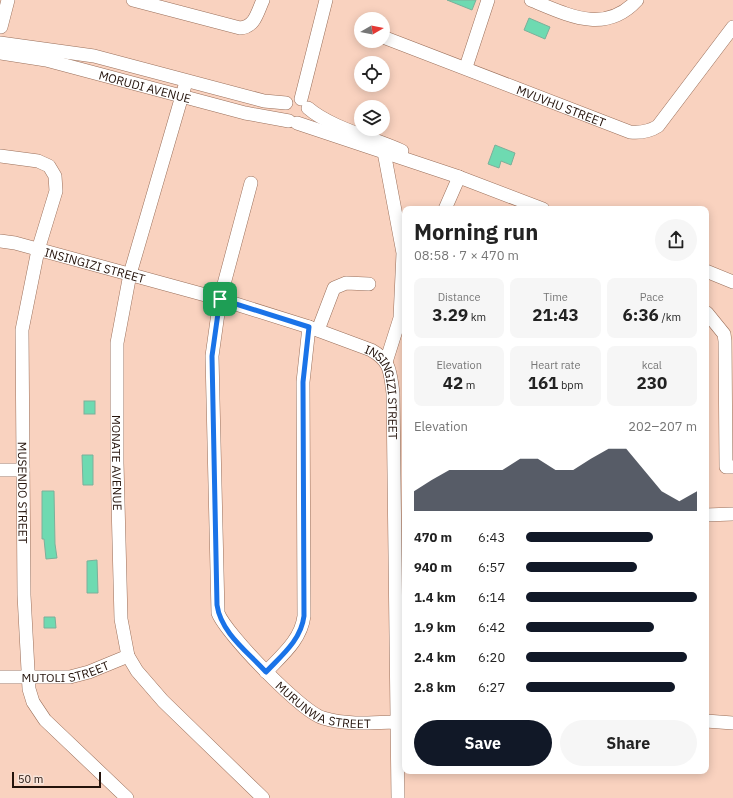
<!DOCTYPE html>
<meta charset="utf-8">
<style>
:root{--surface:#fff;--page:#f6f6f6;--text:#222;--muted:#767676;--accent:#111827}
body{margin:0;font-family:"IBM Plex Sans",sans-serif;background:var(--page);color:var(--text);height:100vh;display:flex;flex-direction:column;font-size:15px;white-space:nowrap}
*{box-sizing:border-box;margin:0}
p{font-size:13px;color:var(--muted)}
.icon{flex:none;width:22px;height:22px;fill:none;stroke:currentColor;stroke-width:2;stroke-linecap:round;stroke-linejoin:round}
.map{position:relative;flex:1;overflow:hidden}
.details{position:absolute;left:402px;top:206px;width:307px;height:568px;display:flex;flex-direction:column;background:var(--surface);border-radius:8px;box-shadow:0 2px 10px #0003}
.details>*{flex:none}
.needle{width:26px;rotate:81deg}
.controls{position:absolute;left:354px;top:12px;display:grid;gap:8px}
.controls a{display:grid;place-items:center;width:36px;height:36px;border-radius:50%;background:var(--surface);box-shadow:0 2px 10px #0003;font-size:20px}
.scale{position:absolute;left:12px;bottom:10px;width:89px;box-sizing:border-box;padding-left:4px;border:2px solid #24130b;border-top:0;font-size:11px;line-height:14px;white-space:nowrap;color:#24130b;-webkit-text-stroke:3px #f8e4da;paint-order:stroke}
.pin{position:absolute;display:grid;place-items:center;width:34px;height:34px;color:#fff;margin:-17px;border-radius:8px;box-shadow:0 2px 6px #0006}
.round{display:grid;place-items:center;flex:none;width:42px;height:42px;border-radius:21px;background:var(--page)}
.summary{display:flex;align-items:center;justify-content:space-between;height:68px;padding:0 12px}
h1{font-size:22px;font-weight:700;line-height:30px}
.stats{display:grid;grid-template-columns:repeat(3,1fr);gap:6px;height:68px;padding:4px 12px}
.stats div{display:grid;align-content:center;border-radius:8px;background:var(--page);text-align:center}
.stats b{font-size:17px;font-weight:700}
.stats small{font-size:11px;font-weight:400}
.stats p{font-size:11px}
.chart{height:112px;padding:8px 12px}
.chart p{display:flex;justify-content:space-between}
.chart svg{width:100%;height:72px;margin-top:4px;fill:var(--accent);opacity:.7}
.primary-button{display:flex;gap:8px;margin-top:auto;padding:8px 12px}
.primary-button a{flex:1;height:46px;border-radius:24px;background:var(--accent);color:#fff;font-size:16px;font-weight:700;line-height:46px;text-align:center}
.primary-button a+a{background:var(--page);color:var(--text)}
ul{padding:0 12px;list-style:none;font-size:13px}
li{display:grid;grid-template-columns:64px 48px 1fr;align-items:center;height:30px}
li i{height:10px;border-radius:5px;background:var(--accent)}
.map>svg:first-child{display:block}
</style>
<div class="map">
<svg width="733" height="798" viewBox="0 0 733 798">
<rect width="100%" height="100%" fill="#f9d2bf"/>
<g fill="#6edab1" stroke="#7cb09a">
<path d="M447,0h29l-4,10z"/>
<path d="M529,18l21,9 -5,12 -21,-9z"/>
<path d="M495,145l20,8 -4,12 -10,-4 -2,7 -11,-4z"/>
<rect x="84" y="401" width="11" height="13"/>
<path d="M82,455h11v30h-10z"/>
<path d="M42,491h12l1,53 2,14 -11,1 -2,-20h-2z"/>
<path d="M97,560l1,33h-11v-32z"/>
<path d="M44,617h11l1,11h-12z"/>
</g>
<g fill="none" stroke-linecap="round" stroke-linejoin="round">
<defs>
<g id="minor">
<path d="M133,0l107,28c15,-1 17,-15 23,-28"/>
<path d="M531,0c37,15 74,35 106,0"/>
<path d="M1,27l7,-27"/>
<path id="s1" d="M383,37l247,95c11,1 19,0 28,-6l75,-99"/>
<path d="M0,43l94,13 170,45 22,2"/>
<path id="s2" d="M0,53l46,7 199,53 44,8"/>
<path d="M466,67l22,-67"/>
<path id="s3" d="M186,82l-56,192 -13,69v120l4,156 7,37 9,15 26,30 100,97"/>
<path d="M301,99l25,-99"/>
<path d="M308,108c23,20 66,30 94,43"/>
<path d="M297,123l162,54 84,32"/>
<path d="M384,152l19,101 -3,65 -14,44"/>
<path id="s4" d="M0,156l38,5 11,5 6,10 1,15 -18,59 -16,80 2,265 5,94 4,13 12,18 82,78"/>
<path id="s5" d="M251,183l-31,116 -8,57 6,257c8,21 84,99 105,105 23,7 48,5 72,4"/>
<path d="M445,209l14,-32"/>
<path id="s6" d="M0,241l15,2 205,56 89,28 62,23c20,11 19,22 22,43l5,405"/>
<path d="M706,271l27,11"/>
<path d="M707,313l17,21 1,7 1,126h7"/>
<path d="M318,330l16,-42 12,-5 23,1"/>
<path d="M0,470h23"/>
<path d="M706,515l27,-1"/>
<path d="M266,672c16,-17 35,-32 38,-56l-1,-234 6,-55"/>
<path id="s7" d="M0,677h70l19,-5 39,-16"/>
<path d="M706,721l27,2"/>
</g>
</defs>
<use href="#minor" stroke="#9a6f5a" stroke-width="14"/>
<use href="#minor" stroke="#fff" stroke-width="13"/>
</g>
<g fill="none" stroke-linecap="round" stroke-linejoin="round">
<defs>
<path id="route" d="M220,299l89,28 -6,55 1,234c-3,24 -22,39 -38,56 -18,-20 -45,-39 -49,-67l-5,-249z"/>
</defs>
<use href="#route" stroke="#fff" stroke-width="8"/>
<use href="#route" stroke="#1a73e8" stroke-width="5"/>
</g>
<g text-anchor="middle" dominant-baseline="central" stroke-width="3" stroke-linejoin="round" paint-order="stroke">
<g font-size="12" fill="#24130b" stroke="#f8e4da">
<text stroke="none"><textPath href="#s2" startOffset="149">MORUDI AVENUE</textPath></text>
<text stroke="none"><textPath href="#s1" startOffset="191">MVUVHU STREET</textPath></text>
<text stroke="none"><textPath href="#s6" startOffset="98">INSINGIZI STREET</textPath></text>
<text stroke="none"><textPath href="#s6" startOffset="433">INSINGIZI STREET</textPath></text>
<text stroke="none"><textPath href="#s3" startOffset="390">MONATE AVENUE</textPath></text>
<text stroke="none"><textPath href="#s4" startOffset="383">MUSENDO STREET</textPath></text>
<text stroke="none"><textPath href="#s7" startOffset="66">MUTOLI STREET</textPath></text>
<text stroke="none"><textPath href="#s5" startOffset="580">MURUNWA STREET</textPath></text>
</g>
</g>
</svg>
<div class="controls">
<a><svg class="needle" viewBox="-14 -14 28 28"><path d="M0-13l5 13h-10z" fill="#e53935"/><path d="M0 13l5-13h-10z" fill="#767676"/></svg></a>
<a><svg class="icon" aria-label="locate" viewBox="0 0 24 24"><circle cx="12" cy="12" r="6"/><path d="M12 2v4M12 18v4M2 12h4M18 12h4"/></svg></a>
<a><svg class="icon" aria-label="layers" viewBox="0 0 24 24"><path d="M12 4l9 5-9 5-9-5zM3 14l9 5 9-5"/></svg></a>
</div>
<div class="scale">50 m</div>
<div class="pin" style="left:220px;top:299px;background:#1e9e55"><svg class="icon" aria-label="arrive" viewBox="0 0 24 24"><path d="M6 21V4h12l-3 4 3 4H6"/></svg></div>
<section class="details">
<div class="summary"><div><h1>Morning run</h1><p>08:58 · 7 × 470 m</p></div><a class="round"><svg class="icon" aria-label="share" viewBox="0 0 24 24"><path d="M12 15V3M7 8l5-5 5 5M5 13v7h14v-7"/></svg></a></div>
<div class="stats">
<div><p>Distance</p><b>3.29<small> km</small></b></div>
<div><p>Time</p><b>21:43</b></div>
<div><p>Pace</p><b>6:36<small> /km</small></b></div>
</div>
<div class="stats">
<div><p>Elevation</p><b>42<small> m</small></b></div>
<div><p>Heart rate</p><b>161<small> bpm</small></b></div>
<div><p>kcal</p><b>230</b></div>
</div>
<div class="chart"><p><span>Elevation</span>202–207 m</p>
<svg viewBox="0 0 160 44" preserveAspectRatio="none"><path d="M0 44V32L10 25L20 19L30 19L40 19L50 19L60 12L70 12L80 19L90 19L100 12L110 6L120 6L130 19L140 32L150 38L160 32V44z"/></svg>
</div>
<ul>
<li><b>470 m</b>6:43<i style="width:74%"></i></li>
<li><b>940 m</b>6:57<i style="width:65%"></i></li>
<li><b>1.4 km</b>6:14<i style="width:100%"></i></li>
<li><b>1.9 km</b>6:42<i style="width:75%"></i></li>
<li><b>2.4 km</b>6:20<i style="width:94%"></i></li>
<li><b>2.8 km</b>6:27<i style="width:87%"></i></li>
</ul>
<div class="primary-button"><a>Save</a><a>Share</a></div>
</section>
</div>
